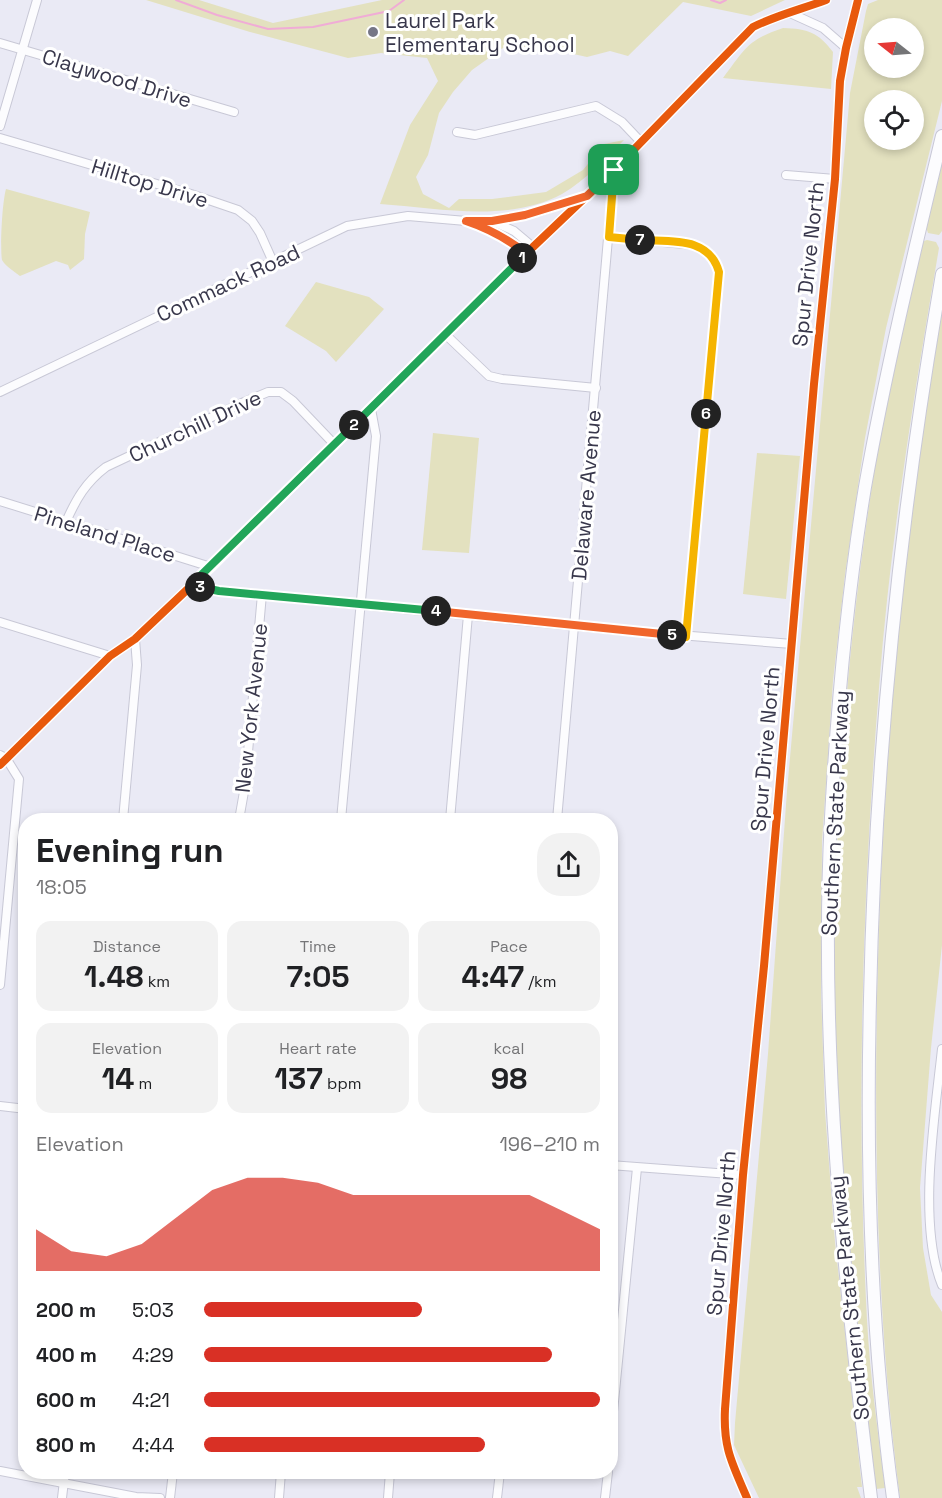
<!DOCTYPE html>
<meta charset="utf-8">
<style>
:root{--surface:#fff;--page:#f2f2f2;--text:#202124;--muted:#757577;--accent:#d93025}
body{margin:0;font-family:"Space Grotesk",sans-serif;background:var(--page);color:var(--text);height:100vh;display:flex;flex-direction:column;font-size:22px;white-space:nowrap}
*{box-sizing:border-box;margin:0}
p{font-size:20px;color:var(--muted)}
.icon{flex:none;width:33px;height:33px;fill:none;stroke:currentColor;stroke-width:2;stroke-linecap:round;stroke-linejoin:round}
.map{position:relative;flex:1;overflow:hidden}
.sheet{position:absolute;left:18px;top:813px;width:600px;height:666px;display:flex;flex-direction:column;background:var(--surface);border-radius:24px;box-shadow:0 3px 9px #0003}
.sheet>*{flex:none}
.needle{width:39px;rotate:287deg}
.tools{position:absolute;left:864px;top:18px;display:grid;gap:12px}
.tools a{display:grid;place-items:center;width:60px;height:60px;border-radius:50%;background:var(--surface);box-shadow:0 3px 9px #0003;font-size:30px}
.pin{position:absolute;display:grid;place-items:center;width:51px;height:51px;color:#fff;margin:-26px;border-radius:12px;box-shadow:0 3px 9px #0006}
.km{position:absolute;width:30px;height:30px;margin:-15px;border-radius:50%;background:#222;color:#fff;font-size:16px;line-height:30px;text-align:center}
.round{display:grid;place-items:center;flex:none;width:63px;height:63px;border-radius:24px;background:var(--page)}
.overview{display:flex;align-items:center;justify-content:space-between;height:102px;padding:0 18px}
h1{font-size:33px;font-weight:800;line-height:45px}
.figures{display:grid;grid-template-columns:repeat(3,1fr);gap:9px;height:102px;padding:6px 18px}
.figures div{display:grid;align-content:center;border-radius:15px;background:var(--page);text-align:center}
.figures b{font-size:30px;font-weight:800}
.figures small{font-size:16px;font-weight:400}
.figures p{font-size:16px}
.chart{height:168px;padding:12px 18px}
.chart p{display:flex;justify-content:space-between}
.chart svg{width:100%;height:108px;margin-top:6px;fill:var(--accent);opacity:.7}
ul{padding:0 18px;list-style:none;font-size:20px}
li{display:grid;grid-template-columns:96px 72px 1fr;align-items:center;height:45px}
li i{height:15px;border-radius:8px;background:var(--accent)}
.map>svg:first-child{display:block}
</style>
<div class="map">
<svg width="942" height="1498" viewBox="0 0 942 1498">
<rect width="100%" height="100%" fill="#eaeaf5"/>
<g fill="#e3e1bf" fill-rule="evenodd">
<path d="M146,0h53l74,23 109,-23h403l-34,16 -68,-14 -55,54 -18,-5 -23,6 -50,-11 -34,2 -31,22 -19,22 -14,21 -11,42 -12,22 7,17 26,14 10,-9h33l54,-7 37,-22 21,-26 20,-4c-19,19 -38,40 -62,54 -54,29 -123,14 -182,10l30,-79 28,-44 -11,-23 -46,-5 -33,5 -98,-26z"/>
<path d="M878,0h64v101l-56,227 -21,110 -20,137 -12,106 -11,161 -1,150 4,119 10,131 27,245h-5l4,11h-102l-25,-53 1,-22 33,-369 19,-263 63,-698 16,-82 2,-7zM874,28h40v40h-40zM874,100h40v40h-40z"/>
<path d="M783,28c25,1 35,4 50,24l-2,37 -108,-11c22,-29 24,-38 60,-50z"/>
<path d="M942,163v68l-3,4 -11,-2 -2,-6z"/>
<path d="M6,189l84,23 -5,22 -1,25 -14,11 -2,-5 -12,-4 -36,15c-6,-5 -14,-9 -18,-16 -2,-11 0,-57 4,-71z"/>
<path d="M927,240l9,2 3,6c-25,146 -49,293 -60,440 -17,210 -23,422 -12,632 3,56 11,112 18,168l-9,1c-22,-192 -45,-384 -41,-577 3,-157 18,-315 44,-470 11,-66 27,-131 42,-197l3,-4z"/>
<path d="M316,282l53,15 15,12 -48,53 -10,-11 -41,-25z"/>
<path d="M942,311v634l-11,103 -11,140 3,60 8,47 11,17v186h-42c-22,-166 -26,-334 -23,-502 5,-230 26,-458 65,-685z"/>
<path d="M433,433l46,5 -10,115 -47,-3z"/>
<path d="M757,453l43,3 -14,143 -43,-5z"/>
</g>
<g fill="none" stroke-linecap="round" stroke-linejoin="round">
<g stroke="#f0acd6" stroke-width="2">
<path d="M176,0l41,15 51,14 45,-2 76,-16 15,-11"/>
<path d="M711,0l9,3 6,-3"/>
</g>
<defs>
<g id="minor">
<path d="M790,13l33,15 23,20"/>
<path d="M0,43l234,69"/>
<path d="M0,126l37,-126"/>
<path d="M457,132l18,3 121,-29 26,16 18,19"/>
<path d="M0,138l191,56 47,16 14,11 8,12 13,29"/>
<path d="M786,175l49,4"/>
<path d="M492,221l49,-10 45,-15"/>
<path d="M473,223c21,7 37,17 54,31"/>
<path d="M609,237l86,8c14,6 20,12 24,27l-33,365"/>
<path d="M446,335l43,41 13,3 94,9"/>
<path d="M0,392l347,-166 61,-10 58,5h26l22,10 19,16"/>
<path d="M0,501l211,66"/>
<path d="M66,522c10,-23 20,-40 40,-55l138,-65 24,-10h13l12,9 41,43"/>
<path d="M191,585l28,6 397,39 176,14"/>
<path d="M0,622l110,34"/>
<path d="M0,755l6,3 13,21 -19,206"/>
<path d="M0,765l110,-109 25,-17 76,-72 322,-320 81,-77 139,-143c24,-12 49,-18 73,-27"/>
<path d="M123,820l14,-155 -2,-26"/>
<path d="M239,820l6,-34 17,-192"/>
<path d="M341,820l35,-384 -5,-27"/>
<path d="M450,820l18,-205"/>
<path d="M557,820l57,-650"/>
<path d="M942,1049c-7,66 -25,175 0,236"/>
<path d="M0,1106l26,3"/>
<path d="M610,1165l133,10"/>
<path d="M610,1442l27,-274"/>
<path d="M0,1471l136,26 24,1"/>
<path d="M62,1498l3,-26"/>
<path d="M170,1498l3,-26"/>
<path d="M279,1498l2,-26"/>
<path d="M388,1498l2,-26"/>
<path d="M497,1498l3,-26"/>
<path d="M605,1498l3,-26"/>
<path d="M747,1498c-15,-35 -24,-50 -22,-89l18,-234 21,-209 50,-582 21,-205 5,-98 6,-33 12,-48"/>
</g>
<g id="highway">
<path d="M871,1498c-28,-226 -52,-454 -40,-681 6,-110 16,-221 34,-330 21,-118 49,-234 77,-351"/>
<path d="M893,1498c-23,-166 -27,-333 -23,-499 5,-244 30,-485 72,-725"/>
</g>
</defs>
<use href="#minor" stroke="#c8c8d6" stroke-width="10"/>
<use href="#highway" stroke="#c8c8d6" stroke-width="14"/>
<use href="#minor" stroke="#fcfcfe" stroke-width="8"/>
<use href="#highway" stroke="#fcfcfe" stroke-width="12"/>
<defs>
<g id="cycleway">
<path d="M0,765l110,-109 25,-17 76,-72 322,-320 81,-77 139,-143c24,-12 49,-18 73,-27"/>
<path d="M747,1498c-15,-35 -24,-50 -22,-89l18,-234 21,-209 50,-582 21,-205 5,-98 6,-33 12,-48"/>
</g>
</defs>
<use href="#cycleway" stroke="#fff" stroke-width="11"/>
<use href="#cycleway" stroke="#e8590c" stroke-width="8"/>
</g>
<g fill="none" stroke-linecap="round" stroke-linejoin="round">
<defs>
<path id="split-1" d="M522,258l5,-4c-19,-15 -37,-25 -61,-33h26l33,-6 62,-19 27,-26"/>
<path id="split-2" d="M354,425l168,-167"/>
<path id="split-3" d="M200,587l-9,-2 163,-160"/>
<path id="split-4" d="M200,587l19,4 217,20"/>
<path id="split-5" d="M436,611l236,24"/>
<path id="split-6" d="M672,635l14,2 20,-223"/>
<path id="split-7" d="M640,240c31,2 69,-4 79,32l-13,142"/>
<path id="split-8" d="M614,170l-5,67 31,3"/>
</defs>
<use href="#split-1" stroke="#fff" stroke-width="12"/>
<use href="#split-2" stroke="#fff" stroke-width="12"/>
<use href="#split-3" stroke="#fff" stroke-width="12"/>
<use href="#split-4" stroke="#fff" stroke-width="12"/>
<use href="#split-5" stroke="#fff" stroke-width="12"/>
<use href="#split-6" stroke="#fff" stroke-width="12"/>
<use href="#split-7" stroke="#fff" stroke-width="12"/>
<use href="#split-8" stroke="#fff" stroke-width="12"/>
<use href="#split-1" stroke="#f0652b" stroke-width="8"/>
<use href="#split-2" stroke="#22a559" stroke-width="8"/>
<use href="#split-3" stroke="#22a559" stroke-width="8"/>
<use href="#split-4" stroke="#22a559" stroke-width="8"/>
<use href="#split-5" stroke="#f0652b" stroke-width="8"/>
<use href="#split-6" stroke="#f5b400" stroke-width="8"/>
<use href="#split-7" stroke="#f5b400" stroke-width="8"/>
<use href="#split-8" stroke="#f5b400" stroke-width="8"/>
</g>
<circle fill="#767686" stroke="#fff" stroke-width="2" cx="373" cy="32" r="6"/>
<g text-anchor="middle" dominant-baseline="central" stroke-width="6" stroke-linejoin="round" paint-order="stroke">
<g font-size="21" fill="#38374b" stroke="#fff" text-anchor="start">
<text x="385" y="20">Laurel Park<tspan x="385" dy="24">Elementary School</tspan></text>
</g>
<g font-size="21" fill="#38374b" stroke="#fff">
<text transform="translate(117 78) rotate(17)">Claywood Drive</text>
<text transform="translate(150 183) rotate(17)">Hilltop Drive</text>
<text transform="translate(808 264) rotate(-84)">Spur Drive North</text>
<text transform="translate(228 283) rotate(-25)">Commack Road</text>
<text transform="translate(195 426) rotate(-25)">Churchill Drive</text>
<text transform="translate(586 495) rotate(-85)">Delaware Avenue</text>
<text transform="translate(105 534) rotate(17)">Pineland Place</text>
<text transform="translate(251 708) rotate(-84)">New York Avenue</text>
<text transform="translate(765 749) rotate(-85)">Spur Drive North</text>
<text transform="translate(835 813) rotate(-87)">Southern State Parkway</text>
<text transform="translate(721 1233) rotate(-85)">Spur Drive North</text>
<text transform="translate(849 1298) rotate(-96)">Southern State Parkway</text>
</g>
</g>
</svg>
<div class="tools">
<a><svg class="needle" viewBox="-14 -14 28 28"><path d="M0-13l5 13h-10z" fill="#e53935"/><path d="M0 13l5-13h-10z" fill="#757577"/></svg></a>
<a><svg class="icon" aria-label="locate" viewBox="0 0 24 24"><circle cx="12" cy="12" r="6"/><path d="M12 2v4M12 18v4M2 12h4M18 12h4"/></svg></a>
</div>
<div class="pin" style="left:614px;top:170px;background:#1e9e55"><svg class="icon" aria-label="arrive" viewBox="0 0 24 24"><path d="M6 21V4h12l-3 4 3 4H6"/></svg></div>
<b class="km" style="left:522px;top:258px">1</b>
<b class="km" style="left:354px;top:425px">2</b>
<b class="km" style="left:200px;top:587px">3</b>
<b class="km" style="left:436px;top:611px">4</b>
<b class="km" style="left:672px;top:635px">5</b>
<b class="km" style="left:706px;top:414px">6</b>
<b class="km" style="left:640px;top:240px">7</b>
<section class="sheet">
<div class="overview"><div><h1>Evening run</h1><p>18:05</p></div><a class="round"><svg class="icon" aria-label="share" viewBox="0 0 24 24"><path d="M12 15V3M7 8l5-5 5 5M5 13v7h14v-7"/></svg></a></div>
<div class="figures">
<div><p>Distance</p><b>1.48<small> km</small></b></div>
<div><p>Time</p><b>7:05</b></div>
<div><p>Pace</p><b>4:47<small> /km</small></b></div>
</div>
<div class="figures">
<div><p>Elevation</p><b>14<small> m</small></b></div>
<div><p>Heart rate</p><b>137<small> bpm</small></b></div>
<div><p>kcal</p><b>98</b></div>
</div>
<div class="chart"><p><span>Elevation</span>196–210 m</p>
<svg viewBox="0 0 160 44" preserveAspectRatio="none"><path d="M0 44V27L10 36L20 38L30 33L40 22L50 11L60 6L70 6L80 8L90 13L100 13L110 13L120 13L130 13L140 13L150 20L160 27V44z"/></svg>
</div>
<ul>
<li><b>200 m</b>5:03<i style="width:55%"></i></li>
<li><b>400 m</b>4:29<i style="width:88%"></i></li>
<li><b>600 m</b>4:21<i style="width:100%"></i></li>
<li><b>800 m</b>4:44<i style="width:71%"></i></li>
</ul>
</section>
</div>
